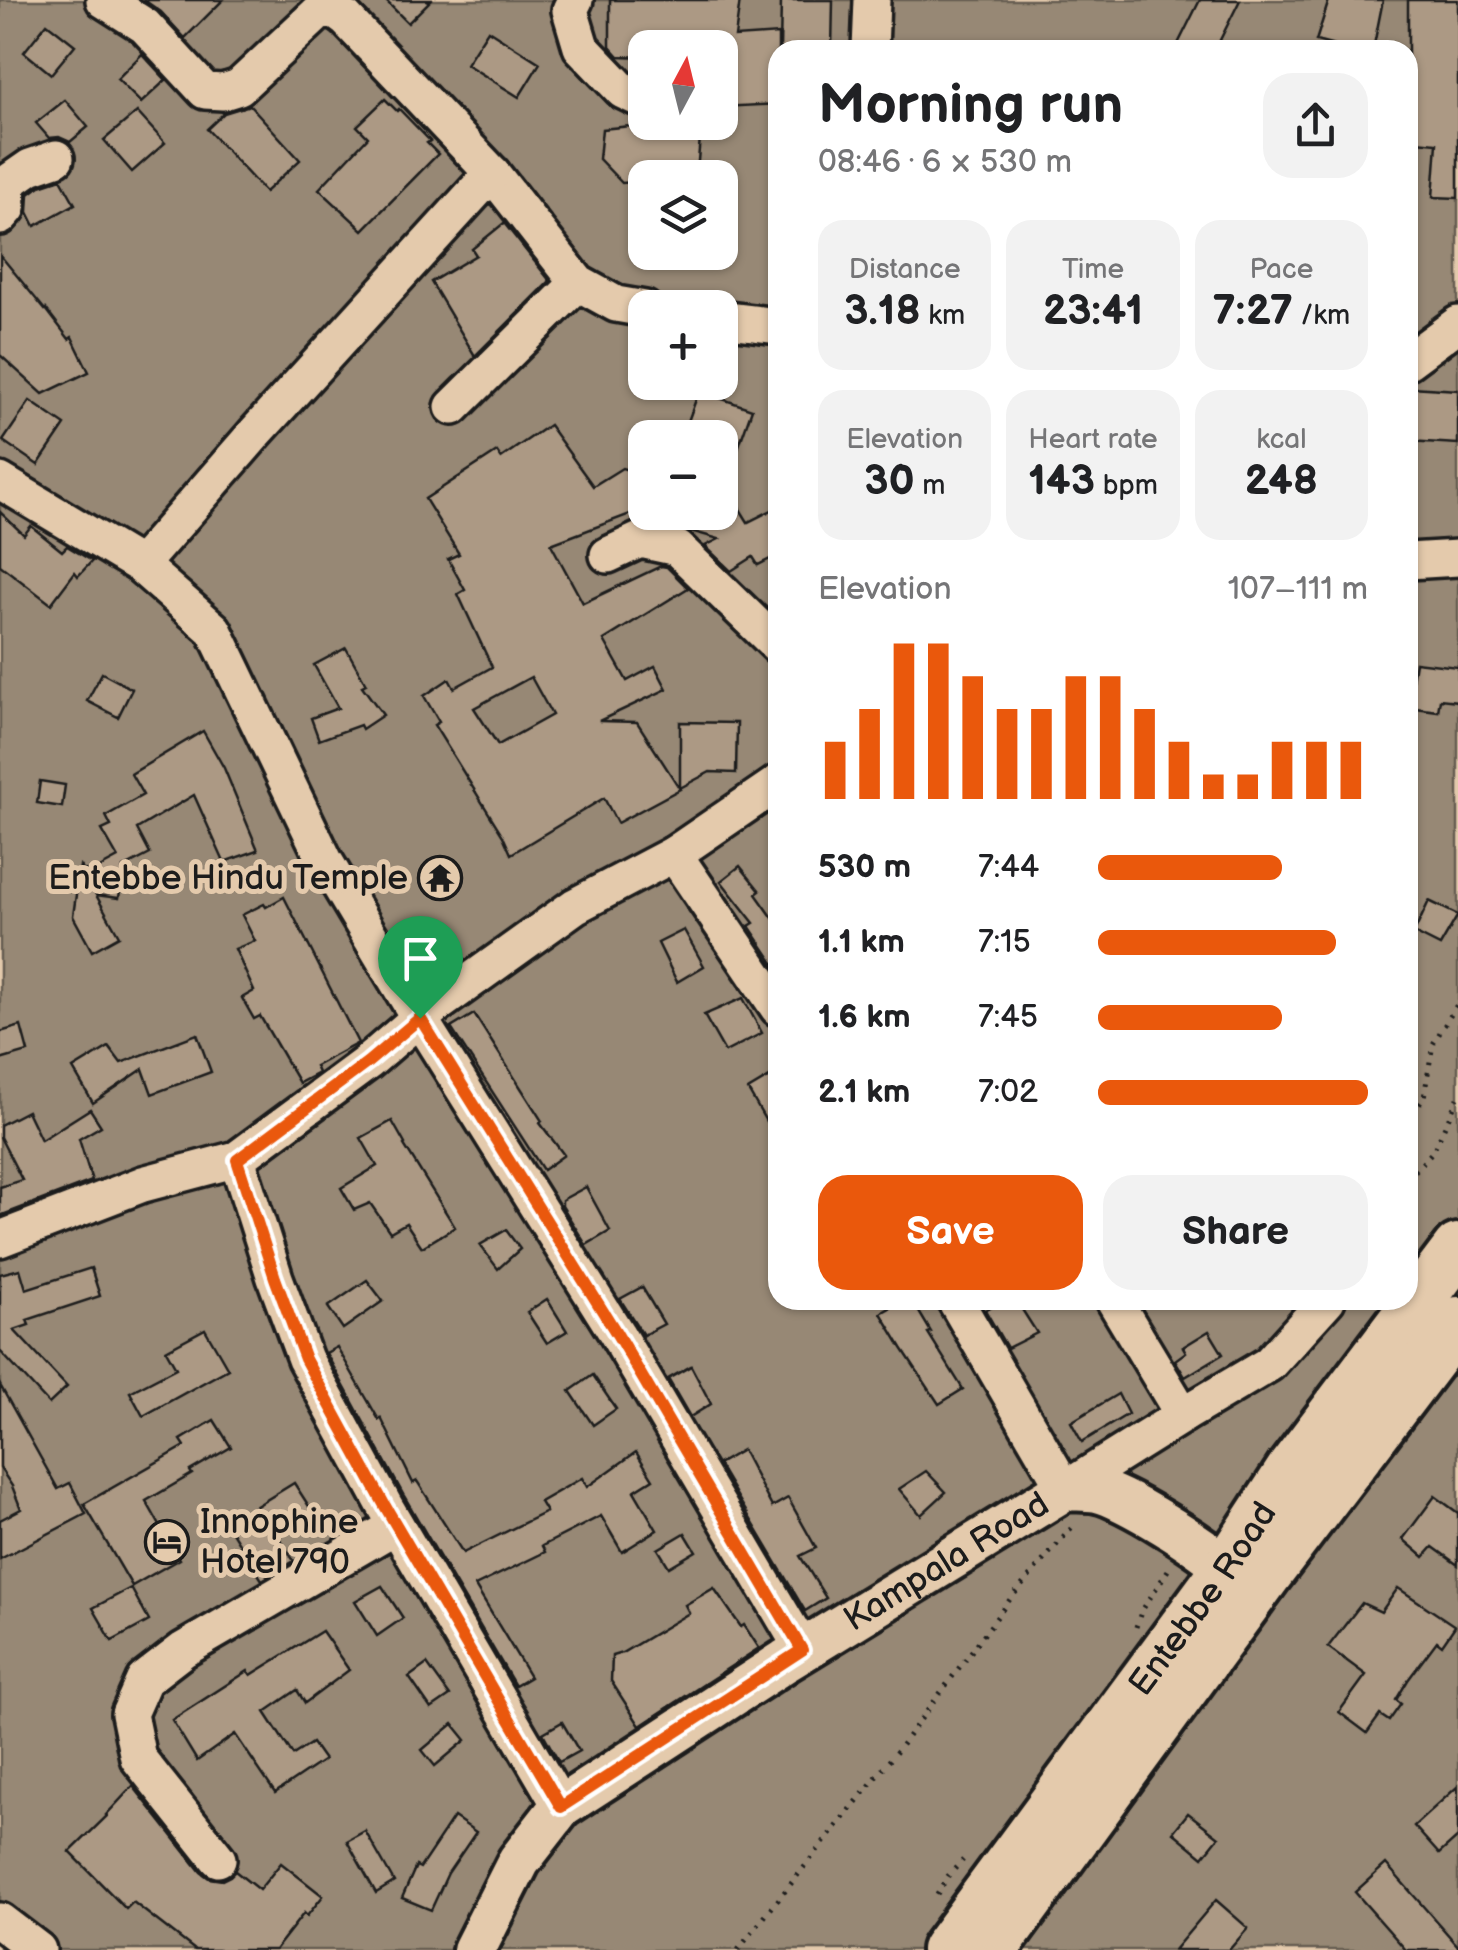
<!DOCTYPE html>
<meta charset="utf-8">
<style>
:root{--surface:#fff;--page:#f2f2f2;--text:#202124;--muted:#757577;--accent:#ea580c}
body{margin:0;font-family:"Balsamiq Sans",sans-serif;background:var(--page);color:var(--text);height:100vh;display:flex;flex-direction:column;font-size:38px;white-space:nowrap}
*{box-sizing:border-box;margin:0}
p{font-size:32px;color:var(--muted)}
.icon{flex:none;width:55px;height:55px;fill:none;stroke:currentColor;stroke-width:2;stroke-linecap:round;stroke-linejoin:round}
.map{position:relative;flex:1;overflow:hidden}
.side{position:absolute;left:768px;top:40px;width:650px;height:1270px;display:flex;flex-direction:column;background:var(--surface);border-radius:30px;box-shadow:0 2px 8px #0004}
.side>*{flex:none}
.needle{width:65px;rotate:7deg}
.fabs{position:absolute;left:628px;top:30px;display:grid;gap:20px}
.fabs a{display:grid;place-items:center;width:110px;height:110px;border-radius:20px;background:var(--surface);box-shadow:0 2px 8px #0004;font-size:50px}
.pin{position:absolute;display:grid;place-items:center;width:85px;height:85px;color:#fff;margin:-102px -42px;border-radius:50% 50% 50% 0;rotate:-45deg;box-shadow:0 0 10px #0007}
.pin .icon{rotate:45deg}
.round{display:grid;place-items:center;flex:none;width:105px;height:105px;border-radius:30px;background:var(--page)}
.head{display:flex;align-items:center;justify-content:space-between;height:170px;padding:0 50px}
h1{font-size:55px;font-weight:700;line-height:75px}
.metrics{display:grid;grid-template-columns:repeat(3,1fr);gap:15px;height:170px;padding:10px 50px}
.metrics div{display:grid;align-content:center;border-radius:25px;background:var(--page);text-align:center}
.metrics b{font-size:42px;font-weight:700}
.metrics small{font-size:28px;font-weight:400}
.metrics p{font-size:28px}
.chart{height:280px;padding:20px 50px}
.chart p{display:flex;justify-content:space-between}
.chart svg{width:100%;height:180px;margin-top:10px;stroke:var(--accent);stroke-width:6}
.primary-button{display:flex;gap:20px;margin-top:auto;padding:20px 50px}
.primary-button a{flex:1;height:115px;border-radius:30px;background:var(--accent);color:#fff;font-size:40px;font-weight:700;line-height:115px;text-align:center}
.primary-button a+a{background:var(--page);color:var(--text)}
ul{padding:0 50px;list-style:none;font-size:32px}
li{display:grid;grid-template-columns:160px 120px 1fr;align-items:center;height:75px}
li i{height:25px;border-radius:12px;background:var(--accent)}
.map>svg:first-child{display:block}
</style>
<div class="map">
<svg width="1458" height="1950" viewBox="0 0 1458 1950">
<rect width="100%" height="100%" fill="#e4caac"/>
<filter id="ink" filterUnits="userSpaceOnUse"><feTurbulence type="fractalNoise" baseFrequency=".01" numOctaves="2"/><feDisplacementMap in="SourceGraphic" scale="20" xChannelSelector="R" yChannelSelector="G"/><feConvolveMatrix kernelMatrix="1 2 1 2 8 2 1 2 1" color-interpolation-filters="sRGB"/></filter>
<g filter="url(#ink)">
<path fill="#978875" stroke="#665d51" stroke-width="2.5" fill-rule="evenodd" d="M0,0h1458v1950h-1458zM645,48h75v74h-75zM778,50h630v1250h-630zM645,178h75v74h-75zM645,308h75v74h-75zM645,438h75v74h-75z"/>
<g fill="#ac9984" stroke="#1c1c1c" stroke-width="2.5" fill-rule="evenodd">
<path d="M144,0h79l-38,38 -24,-26z"/>
<path d="M385,0h46l-23,23z"/>
<path d="M610,0h130l-5,37 43,-3v70l-58,3v-59h-75v9l-26,-1 -9,-10z"/>
<path d="M781,0h52l-1,50h-52z"/>
<path d="M1200,0h40l-25,50h-40z"/>
<path d="M1329,0h54l-10,50 -27,-4v3l-30,-8z"/>
<path d="M1408,0h50v198l-25,-1 4,-54 -29,-3z"/>
<path d="M47,23l28,22 -24,29 -27,-22z"/>
<path d="M488,30l52,33 -21,34 -53,-33z"/>
<path d="M142,54l24,26 -25,23 -24,-24z"/>
<path d="M385,99l12,12 2,-2 31,32 -3,2 11,11 -75,76 -44,-41 49,-52 -11,-11z"/>
<path d="M65,100l23,27 -18,15 -11,-5 -10,1 -13,-15z"/>
<path d="M250,105l50,55 -35,32 -58,-63 17,-16z"/>
<path d="M137,112l28,31 -33,29 -28,-32z"/>
<path d="M670,122h22l8,15 -3,36 -15,5h-37v3l-23,2 -23,-24 3,-30z"/>
<path d="M61,179l14,25 -40,22 -7,-14 1,-18 11,-8z"/>
<path d="M504,223l46,58 -75,75 -44,-74 45,-27 -4,-6z"/>
<path d="M0,255l45,55 1,-1 23,30 3,-2 17,35 -46,22 -43,-39z"/>
<path d="M1411,387l47,3v54l-50,-3v-34h2z"/>
<path d="M699,391l53,18 -27,76 23,37 30,-15v48l-20,10 -5,-8 -22,14 -26,-25 14,-7 -74,-21 1,-6h74v-74h-38z"/>
<path d="M30,401l35,24 -27,40 -35,-24z"/>
<path d="M549,425l44,61 29,-18 23,7v43l-15,-4 -79,30 32,59 78,-37 6,1 21,21 -84,52 23,41 28,-15 12,23 -68,32 38,1 43,67 -63,34 -13,-25 -93,56 -8,-18 -69,-111 5,-3 -15,-26 25,-17 5,9 38,-21 -34,-73 7,-4 -17,-31 11,-5 -34,-55 72,-47 4,6zM531,677l21,38 -54,30 -24,-37z"/>
<path d="M0,512l24,23 7,-9 31,25 5,-5 25,15 -14,15 -3,-4 -24,32 -51,-39z"/>
<path d="M346,648l20,36 -4,2 21,29 -21,14 -2,-4 -41,15 -8,-22 27,-10 -24,-43z"/>
<path d="M1415,662l43,5v34l-18,-2 -2,12 -30,-4z"/>
<path d="M102,673l30,16 -14,28 -31,-16z"/>
<path d="M680,722l57,1 -1,50 -26,-1 -30,16z"/>
<path d="M203,731l21,37 34,82 -34,12 -30,-67 -57,34 13,25 -27,14 -4,30 -23,-3 23,41 -27,15 -19,-35 7,-50 3,4 11,1 24,-13 -16,-28 9,-4 -5,-10 37,-21 -12,-21z"/>
<path d="M40,781l25,4 -3,22 -25,-4z"/>
<path d="M740,866l20,25 -4,3 22,31v44l-29,-43 5,-3 -33,-42z"/>
<path d="M284,897l74,146 -43,23 3,7 -19,10 -39,-67 -6,3 -12,-21 12,-7 -19,-42 20,-8 -13,-26 22,-11 2,3z"/>
<path d="M1429,901l29,14 -18,31 -26,-13z"/>
<path d="M684,930l20,36 -27,16 -19,-39z"/>
<path d="M743,998l19,35 -37,19 -21,-37z"/>
<path d="M474,1014l68,107 -2,2 24,32 -21,15 -92,-142z"/>
<path d="M21,1026l7,26 -28,8v-28z"/>
<path d="M197,1034l14,38 -59,22 -9,-25 -50,34 -20,-34 36,-22 12,16z"/>
<path d="M778,1072v70l-30,-52z"/>
<path d="M90,1109l11,17 -22,13 13,42 -92,35v-29l22,-7 -22,-43v-12l27,-14 14,29z"/>
<path d="M392,1121l13,23 -1,1 51,82 -33,20 -16,-24 -16,9 -20,-29 -16,7 -13,-22 36,-22 -16,-28z"/>
<path d="M586,1187l24,44 -24,14 -24,-39v-6z"/>
<path d="M506,1230l14,19 -22,20 -18,-24z"/>
<path d="M91,1268l9,28 -73,24 2,5 -15,5 53,57 -18,17 -49,-53v-77l20,-5 6,20z"/>
<path d="M367,1280l16,21 -40,28 -15,-22z"/>
<path d="M642,1287l22,37 -21,11 -23,-36z"/>
<path d="M547,1299l20,32 -20,12 -20,-31z"/>
<path d="M904,1300h8l19,32 -3,1 35,56 -24,15 -37,-56 -21,-35z"/>
<path d="M1003,1300h13l21,33 -30,15 -22,-38z"/>
<path d="M205,1329l23,40 -85,47 -13,-24 46,-24 -10,-18z"/>
<path d="M1209,1331l14,23 -38,23 -10,-17 11,-8 -3,-5z"/>
<path d="M337,1347l42,73 2,-2 32,65 4,-2 46,72 83,-41 -6,-10 42,-24 5,9 49,-35 17,27 -19,12 23,39 -35,22 -21,-36 -59,30 3,6 -70,34 55,91 -15,9 -111,-190 -78,-143z"/>
<path d="M691,1366l20,38 -21,13 -22,-38z"/>
<path d="M593,1375l23,34 -23,16 -23,-34z"/>
<path d="M0,1385l58,104 12,-6 16,31 -86,45v-39l21,-11 -9,-23 -12,-18z"/>
<path d="M1118,1394l10,20 -46,28 -11,-20z"/>
<path d="M214,1420l17,27 -41,24 2,3 -46,27 33,58 -47,27 -48,-82 101,-58 -4,-6z"/>
<path d="M742,1450l30,57 16,-9 28,50 -16,8 26,42 -21,13 -87,-147z"/>
<path d="M926,1471l20,21 -25,23 -22,-26z"/>
<path d="M294,1483l20,31 -36,22 16,25 -32,19 -35,-56z"/>
<path d="M1435,1496l23,17v52l-25,-18 -9,10 -21,-18z"/>
<path d="M685,1533l11,18 -27,16 -11,-18z"/>
<path d="M382,1586l21,32 -26,18 -22,-35z"/>
<path d="M131,1588l18,33 -37,20 -19,-33z"/>
<path d="M714,1588l27,39 3,-2 15,23 -119,78 -29,-45 1,-25 10,-3 67,-40 -4,-8z"/>
<path d="M1398,1588l57,38 -13,19 -5,-4 -29,39 -12,20 5,4 -12,17 -9,-6 -13,18 -28,-21 27,-37 -38,-28 34,-44 19,9z"/>
<path d="M322,1631l27,39 -44,33 -8,-13 -32,22 28,43 19,-12 12,17 -49,33 -40,-59 -38,27 -25,-41 76,-49 3,4z"/>
<path d="M427,1664l23,32 -19,13 -22,-32z"/>
<path d="M562,1722l17,29 -20,11 -16,-29z"/>
<path d="M453,1724l13,16 -31,26 -13,-16z"/>
<path d="M133,1786l68,86 8,6 13,2 8,-4 5,-5 24,19 22,-27 42,33 -16,20 -3,-3 -29,37h-80l-62,-48 -7,7 -56,-57 37,-36 -1,-1z"/>
<path d="M1458,1786v51l-19,17 -25,-28z"/>
<path d="M1188,1813l31,24 -16,20 -30,-25z"/>
<path d="M454,1817l22,15 -28,41 -17,37 -29,-12 14,-32 4,2z"/>
<path d="M365,1831l29,51 -18,11 -29,-52z"/>
<path d="M1386,1864l72,82v4h-52l-51,-58z"/>
<path d="M1216,1900l32,28 -19,22h-55z"/>
</g>
<g fill="none" stroke-linecap="round" stroke-linejoin="round">
<defs>
<g id="minor">
<path d="M104,0l41,26 60,65 18,1 16,-5 80,-75 16,-1 11,8 146,154 86,110 38,21 29,5"/>
<path d="M575,0l-5,10 11,37 42,44 19,9"/>
<path d="M870,50l2,-50"/>
<path d="M0,217l8,-9 -1,-25 23,-16 26,-9"/>
<path d="M720,319l58,7"/>
<path d="M1408,361l50,-37"/>
<path d="M453,407l125,-124"/>
<path d="M0,481l140,84 74,65 111,231 94,157 198,316 186,316"/>
<path d="M608,555l32,-15 37,8 101,98"/>
<path d="M1408,561l50,-3"/>
<path d="M140,565l117,-134 235,-258"/>
<path d="M674,854l104,154"/>
<path d="M237,1159l38,119 30,81 80,147 176,301"/>
<path d="M0,1239l143,-55 94,-25 131,-97 51,-44 156,-112 99,-52 104,-71"/>
<path d="M955,1300l110,189 118,-74 -69,-115"/>
<path d="M1183,1415l86,-51 58,-64"/>
<path d="M218,1859l-80,-101 -9,-44 15,-34 39,-30 213,-124"/>
<path d="M0,1921l38,29"/>
</g>
<g id="major">
<path id="s1" d="M474,1950l45,-89 42,-54 224,-146 280,-172c10,1 22,0 32,2 25,4 112,59 130,78"/>
</g>
<g id="highway">
<path id="s2" d="M946,1950l281,-381 65,-100 166,-220"/>
<path d="M992,1950l274,-375 192,-253"/>
</g>
</defs>
<use href="#minor" stroke="#1c1c1c" stroke-width="42"/>
<use href="#major" stroke="#1c1c1c" stroke-width="50"/>
<use href="#highway" stroke="#1c1c1c" stroke-width="58"/>
<g stroke="#1c1c1c" stroke-width="5" stroke-dasharray="2.5 8" stroke-linecap="butt">
<path d="M1408,1122l16,-25 9,-53 25,-41"/>
<path d="M1408,1179l25,-28 25,-53"/>
<path d="M1136,1627l5,-15 29,-45"/>
<path d="M937,1895l11,-19 15,-16"/>
<path d="M738,1950l163,-204 110,-148 63,-73"/>
</g>
<use href="#minor" stroke="#e4caac" stroke-width="35"/>
<use href="#major" stroke="#e4caac" stroke-width="42"/>
<use href="#highway" stroke="#e4caac" stroke-width="50"/>
</g>
</g>
<g fill="none" stroke-linecap="round" stroke-linejoin="round" filter="url(#ink)">
<defs>
<path id="route" d="M420,1018l197,316 185,316 -241,157 -176,-301 -80,-147 -30,-81 -38,-118 131,-98z"/>
</defs>
<use href="#route" stroke="#fff" stroke-width="20"/>
<use href="#route" stroke="#ea580c" stroke-width="12"/>
</g>
<defs>
<symbol id="temple-ring" viewBox="-11 -11 22 22"><circle r="9.5" fill="#e4caac" stroke="#1c1c1c" stroke-width="1.5"/><path d="M0-6L5-2H3V0L6.5 2.5H4V6H1.5V3h-3V6H-4V2.5H-6.5L-3 0V-2H-5Z" fill="#1c1c1c"/></symbol>
<symbol id="hotel-ring" viewBox="-11 -11 22 22"><circle r="9.5" fill="#e4caac" stroke="#1c1c1c" stroke-width="1.5"/><path d="M-6-4.5h1.5V1H6V5H4.5V3h-9V5H-6ZM-4 0a1.8 1.8 0 1 1 3.6 0ZM.5 0V-2.5h3Q6-2.5 6 0Z" fill="#1c1c1c"/></symbol>
</defs>
<g fill-rule="evenodd">
<use href="#temple-ring" x="415" y="853" width="50" height="50"/>
<use href="#hotel-ring" x="142" y="1517" width="50" height="50"/>
</g>
<g text-anchor="middle" dominant-baseline="central" stroke-width="10" stroke-linejoin="round" paint-order="stroke">
<g font-size="35" fill="#1c1c1c" stroke="#e4caac" text-anchor="end">
<text x="408" y="878">Entebbe Hindu Temple</text>
<text x="200" y="1522" text-anchor="start">Innophine<tspan x="200" dy="40">Hotel 790</tspan></text>
</g>
<g font-size="35" fill="#1c1c1c" stroke="#e4caac">
<text stroke="none"><textPath href="#s1" startOffset="625">Kampala Road</textPath></text>
<text stroke="none"><textPath href="#s2" startOffset="435">Entebbe Road</textPath></text>
</g>
</g>
</svg>
<div class="fabs">
<a><svg class="needle" viewBox="-14 -14 28 28"><path d="M0-13l5 13h-10z" fill="#e53935"/><path d="M0 13l5-13h-10z" fill="#757577"/></svg></a>
<a><svg class="icon" aria-label="layers" viewBox="0 0 24 24"><path d="M12 4l9 5-9 5-9-5zM3 14l9 5 9-5"/></svg></a>
<a>+</a>
<a>−</a>
</div>
<div class="pin" style="left:420px;top:1018px;background:#1e9e55"><svg class="icon" aria-label="arrive" viewBox="0 0 24 24"><path d="M6 21V4h12l-3 4 3 4H6"/></svg></div>
<section class="side">
<div class="head"><div><h1>Morning run</h1><p>08:46 · 6 × 530 m</p></div><a class="round"><svg class="icon" aria-label="share" viewBox="0 0 24 24"><path d="M12 15V3M7 8l5-5 5 5M5 13v7h14v-7"/></svg></a></div>
<div class="metrics">
<div><p>Distance</p><b>3.18<small> km</small></b></div>
<div><p>Time</p><b>23:41</b></div>
<div><p>Pace</p><b>7:27<small> /km</small></b></div>
</div>
<div class="metrics">
<div><p>Elevation</p><b>30<small> m</small></b></div>
<div><p>Heart rate</p><b>143<small> bpm</small></b></div>
<div><p>kcal</p><b>248</b></div>
</div>
<div class="chart"><p><span>Elevation</span>107–111 m</p>
<svg viewBox="0 0 160 44" preserveAspectRatio="none"><path d="M5 44V30M15 44V22M25 44V6M35 44V6M45 44V14M55 44V22M65 44V22M75 44V14M85 44V14M95 44V22M105 44V30M115 44V38M125 44V38M135 44V30M145 44V30M155 44V30"/></svg>
</div>
<ul>
<li><b>530 m</b>7:44<i style="width:68%"></i></li>
<li><b>1.1 km</b>7:15<i style="width:88%"></i></li>
<li><b>1.6 km</b>7:45<i style="width:68%"></i></li>
<li><b>2.1 km</b>7:02<i style="width:100%"></i></li>
</ul>
<div class="primary-button"><a>Save</a><a>Share</a></div>
</section>
</div>
